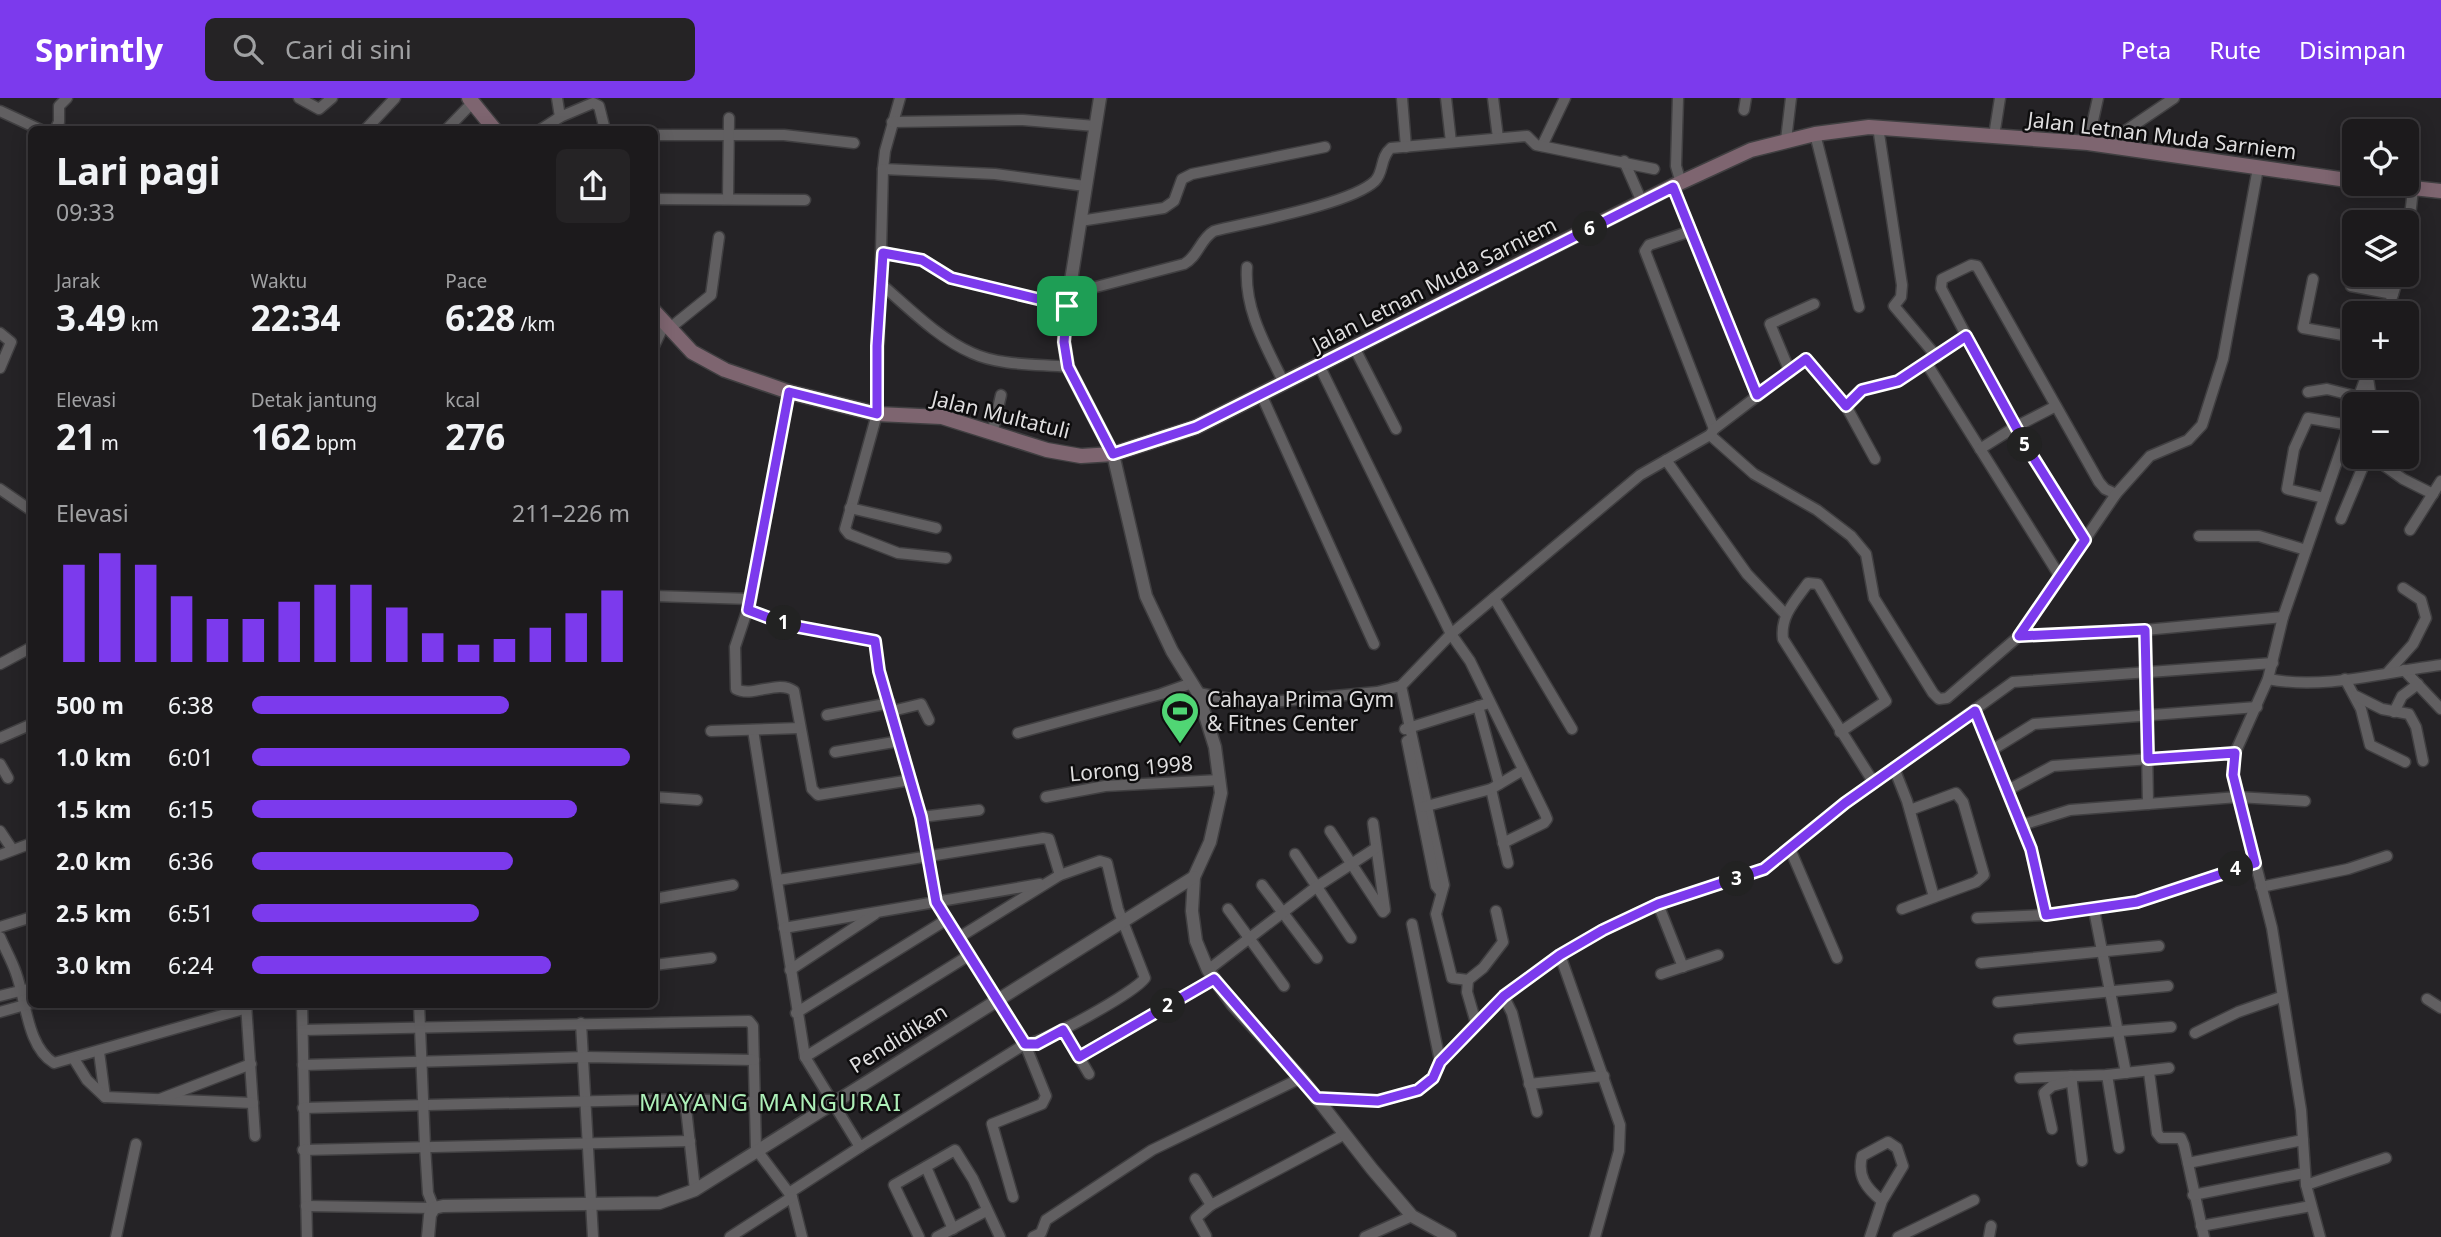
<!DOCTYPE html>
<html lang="id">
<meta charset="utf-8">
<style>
:root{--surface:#1c1a1c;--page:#252325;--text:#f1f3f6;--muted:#a0a1a3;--line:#3a383b;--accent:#7c3aed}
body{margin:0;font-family:"Noto Sans",sans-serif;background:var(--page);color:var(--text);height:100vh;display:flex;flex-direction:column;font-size:26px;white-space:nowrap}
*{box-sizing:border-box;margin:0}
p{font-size:23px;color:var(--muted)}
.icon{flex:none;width:38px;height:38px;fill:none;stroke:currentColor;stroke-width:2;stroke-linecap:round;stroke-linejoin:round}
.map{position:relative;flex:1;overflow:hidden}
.details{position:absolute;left:28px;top:28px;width:630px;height:882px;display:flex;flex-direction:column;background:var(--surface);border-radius:10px;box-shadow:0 4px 18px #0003,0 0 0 2px var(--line)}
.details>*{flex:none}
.tools{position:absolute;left:2342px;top:21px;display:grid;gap:14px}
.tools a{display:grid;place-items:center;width:77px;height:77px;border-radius:10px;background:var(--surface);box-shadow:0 4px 18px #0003,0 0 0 2px var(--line);font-size:35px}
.pin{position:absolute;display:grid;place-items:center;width:60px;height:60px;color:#fff;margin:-30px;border-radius:14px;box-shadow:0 4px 10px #0006}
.km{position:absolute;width:35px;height:35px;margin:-18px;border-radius:50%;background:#222;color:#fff;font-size:19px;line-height:35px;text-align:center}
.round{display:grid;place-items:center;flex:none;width:74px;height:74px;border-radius:10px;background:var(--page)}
.summary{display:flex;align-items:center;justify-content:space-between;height:119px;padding:0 28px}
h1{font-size:38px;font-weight:700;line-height:52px}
.metrics{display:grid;grid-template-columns:repeat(3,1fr);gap:10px;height:119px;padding:7px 28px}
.metrics div{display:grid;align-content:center}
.metrics b{font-size:35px;font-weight:700}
.metrics small{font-size:19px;font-weight:400}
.metrics p{font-size:19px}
.chart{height:196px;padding:14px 28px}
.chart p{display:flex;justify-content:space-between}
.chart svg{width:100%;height:126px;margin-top:7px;stroke:var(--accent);stroke-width:6}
ul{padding:0 28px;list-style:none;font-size:23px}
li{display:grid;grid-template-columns:112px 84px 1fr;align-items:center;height:52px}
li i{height:18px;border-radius:9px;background:var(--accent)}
header{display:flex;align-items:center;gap:42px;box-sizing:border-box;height:98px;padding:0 35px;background:var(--accent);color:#fff}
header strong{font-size:33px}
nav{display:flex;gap:38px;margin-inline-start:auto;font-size:24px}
.search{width:490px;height:63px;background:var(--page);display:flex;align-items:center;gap:18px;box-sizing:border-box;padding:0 24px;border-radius:10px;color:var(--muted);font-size:26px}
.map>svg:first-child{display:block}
</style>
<header>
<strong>Sprintly</strong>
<div class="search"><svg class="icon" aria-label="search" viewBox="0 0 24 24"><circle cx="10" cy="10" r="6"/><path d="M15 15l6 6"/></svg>Cari di sini</div>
<nav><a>Peta</a><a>Rute</a><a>Disimpan</a></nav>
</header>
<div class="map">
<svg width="2441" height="1139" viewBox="0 0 2441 1139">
<rect width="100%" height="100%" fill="#252326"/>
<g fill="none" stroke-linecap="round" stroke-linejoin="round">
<defs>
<g id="minor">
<path d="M299,0l20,11 13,-11"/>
<path d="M557,0l3,19"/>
<path d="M900,0l-15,53 -2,18 112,5 90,12"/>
<path d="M1402,0l4,49"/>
<path d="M1446,0l5,44"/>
<path d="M1493,0l5,40"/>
<path d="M1678,0l-2,68 5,17"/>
<path d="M1744,12l2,-12"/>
<path d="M0,13l41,19"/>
<path d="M892,24l131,-2 72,6"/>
<path d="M1878,29l24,158 -1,12 -7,9 43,51"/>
<path d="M55,32l4,-8v-16l8,-8"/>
<path d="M365,32l30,-32"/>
<path d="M446,32l27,-28"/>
<path d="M540,32l20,-13 33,-14 6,3 6,24"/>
<path d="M1815,36l44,173"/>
<path d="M654,37h130l70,8"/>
<path d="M1994,38l6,-38"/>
<path d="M1786,42l5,-42"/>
<path d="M2088,45l10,-45"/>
<path d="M1542,48l23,-48"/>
<path d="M2103,48l71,-48"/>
<path d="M1624,63l18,41"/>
<path d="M883,71l-6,245 -32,115 4,5 49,19 48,5"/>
<path d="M1673,88l84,209"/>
<path d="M654,101l151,1"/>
<path d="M728,101l1,-81"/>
<path d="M1080,123l84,-13 10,-7 8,-22 10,-5 133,-27"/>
<path d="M1691,133l-42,14 -4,6 69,178"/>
<path d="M883,155l39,7 29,18 116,28"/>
<path d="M2406,155l7,-64"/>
<path d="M1247,169c-3,43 19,79 37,116"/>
<path d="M2313,181l-10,49 51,9"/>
<path d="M881,186c28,24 57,54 91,69 28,13 66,11 96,14"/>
<path d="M2351,188l42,8"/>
<path d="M1069,196l115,-30c14,-7 16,-25 30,-33 36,-9 137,-27 161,-50 9,-9 5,-24 16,-33l136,-12 9,9 118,24"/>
<path d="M2387,215l12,-38"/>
<path d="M670,230l41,-33 8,-58"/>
<path d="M0,235l11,9 -11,26"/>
<path d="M654,248l11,-23"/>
<path d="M1354,249l42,82"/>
<path d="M1927,266l132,211"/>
<path d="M1319,267l132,269 19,27 75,153 2,5 -3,4 -41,20"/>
<path d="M1790,274l-20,-48 44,-20"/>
<path d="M2367,274l5,32"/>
<path d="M789,294l-38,207 -16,48 1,42c17,9 42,-10 58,2l18,98 6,6 93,-15"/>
<path d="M2308,294l19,-3 32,8"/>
<path d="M1261,296l113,250"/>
<path d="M2356,306l14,-38"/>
<path d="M1846,308l29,53"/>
<path d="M2054,309l-39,20 -74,-139 1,-9 29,-14 6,1 122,216 6,7 11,5"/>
<path d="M993,332l8,-35"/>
<path d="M1710,337l44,39 63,36 34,26 15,18 8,44 59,95 6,6 8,-1 72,-62 97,-142 34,-38 38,-16 14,-15 21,-66 35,-191"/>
<path d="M1980,351l35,-22 70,113"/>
<path d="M2372,359l31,22 30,15"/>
<path d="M1666,362l81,114 39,41"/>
<path d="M0,391l32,22"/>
<path d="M2324,400l-37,-9 7,-40 14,-31 41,7"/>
<path d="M850,410l86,20"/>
<path d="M2341,421l26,-62"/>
<path d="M2410,432l31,-49"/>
<path d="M2199,438h60l47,14"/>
<path d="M654,498l97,3"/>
<path d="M1494,500l78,131"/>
<path d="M748,512l40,15 87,16 4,30 42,146 15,85 89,142 21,52 -4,8 -50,20 21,73"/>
<path d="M2145,532l3,174"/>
<path d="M2019,538l126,-6 138,-13"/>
<path d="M0,566l32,-17"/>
<path d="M2404,572l37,39"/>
<path d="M2388,574l25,-28 13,-26 -5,-18 -18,-12"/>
<path d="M2268,581c57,11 116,-7 173,-14"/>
<path d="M2345,581l16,30 9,36 35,17"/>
<path d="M1401,588l43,199 -8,29 16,64 16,2 15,-12 20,-26 -7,-31"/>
<path d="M1198,595l48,9h25l106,-10 24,-6 50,-52 189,-159 70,-40 4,-6 92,-70 40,47 16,-16 35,-9 69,-45"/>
<path d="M2356,598l26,13 27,5 7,13 7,34"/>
<path d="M1478,608l21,78"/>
<path d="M892,613l29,-7 8,16"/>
<path d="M1975,613l56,138 15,66"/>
<path d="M2394,614l8,-16 16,-12"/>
<path d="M827,617l63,-12"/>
<path d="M1405,631l84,-26"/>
<path d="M753,632l52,327 55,90 165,-103c19,-1 109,-51 120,-66l-27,-69 -11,-46 -7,-2 -40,14 -102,63"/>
<path d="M711,633l89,-3"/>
<path d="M1840,634l46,-31 -68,-117 -10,-1c-13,18 -28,33 -25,56l91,144"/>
<path d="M1018,635l143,-39 31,-11"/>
<path d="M0,640l32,-14"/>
<path d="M1407,643l29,145 4,5"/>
<path d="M1992,652l42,-26 223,-17"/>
<path d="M835,654l65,-11"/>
<path d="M0,666l8,14"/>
<path d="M1894,670l13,33 27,96"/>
<path d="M1491,691l17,74"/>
<path d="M2008,692l45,-24 182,-13"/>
<path d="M654,699l43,3"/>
<path d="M1046,699l59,-11 115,-6"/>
<path d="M1423,709l68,-18 32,-19"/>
<path d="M921,719l58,-7"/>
<path d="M1373,725l12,87"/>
<path d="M2022,727l48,-15 168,-13 67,4"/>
<path d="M0,733l12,18"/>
<path d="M1330,733l53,81"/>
<path d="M1790,751l47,109"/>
<path d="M1295,756l56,84"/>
<path d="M0,757l32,-12"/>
<path d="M778,782l265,-42 6,1 11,36"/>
<path d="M1262,787l55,73"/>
<path d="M2261,789l87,-18 39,-13"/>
<path d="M654,801l79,-14"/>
<path d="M1658,806l25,63"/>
<path d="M1228,811l56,77"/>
<path d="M1902,811l74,-27 8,-7 -21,-73 -7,-9 -46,17"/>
<path d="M2094,812l32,163"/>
<path d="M1977,820l69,-3 91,-13 118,-39"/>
<path d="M1412,826l28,137"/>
<path d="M0,829l32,-10"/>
<path d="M784,830l256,-44"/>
<path d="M0,839c5,12 12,24 16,36 10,27 11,74 38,90l193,-55"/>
<path d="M1560,857l60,170 -1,26 -24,86"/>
<path d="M1981,865l178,-17"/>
<path d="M654,867l57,-7"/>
<path d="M790,872l85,-56"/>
<path d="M1208,872l108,-83 60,-39"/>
<path d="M1661,876l57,-19"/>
<path d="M1468,882l-1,12 9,31"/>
<path d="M0,898l32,-8"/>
<path d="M1504,899l8,16 25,99"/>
<path d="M2427,901l14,9"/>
<path d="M1998,904l170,-16"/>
<path d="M246,906l9,132"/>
<path d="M302,906l5,233"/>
<path d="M0,914l32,-9"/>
<path d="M796,915l150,-93"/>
<path d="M581,925l12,214"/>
<path d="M303,932l446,-9 4,5 3,123 36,48 10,40"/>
<path d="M1063,932l26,44"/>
<path d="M2195,935l43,-21 43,-15"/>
<path d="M2019,941l152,-12"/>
<path d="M99,954l6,45"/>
<path d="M805,959l163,-101"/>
<path d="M1079,959l135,-78"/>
<path d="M74,961l13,21 18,17 148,6"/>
<path d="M303,967l282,-8 169,3"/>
<path d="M2149,974l8,61 4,5h20l3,7 20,92"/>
<path d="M2107,977l12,73"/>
<path d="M2071,978l11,85"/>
<path d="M2020,980l87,-3 62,-7"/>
<path d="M1529,986l75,-8"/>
<path d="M1317,1000l61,3 40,-11 15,-12 7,-17 64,-64 56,-42 43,-25 55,-26 106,-35 81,-66 168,-121 260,-19"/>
<path d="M160,1001l91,-35"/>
<path d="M685,1001l10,91"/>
<path d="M303,1010l382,-9 69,3"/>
<path d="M2052,1031l-8,-36 8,-7 20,-5"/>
<path d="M303,1052l387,-9"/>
<path d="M2188,1065l115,-23"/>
<path d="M926,1069l27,62"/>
<path d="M1195,1081l16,26 134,-71"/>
<path d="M2306,1087l80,-27"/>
<path d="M789,1095l71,-46"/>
<path d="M2193,1097l111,-22"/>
<path d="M306,1108l128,2 -6,-15 -3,-47 -6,-142"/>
<path d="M2201,1128l110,-20"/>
<path d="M1206,1138l-10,-18 15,-13"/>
<path d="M116,1139l20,-93"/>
<path d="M730,1139l62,-40"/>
<path d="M919,1139l-25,-52 61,-35 18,29 27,58"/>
<path d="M937,1139l49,-26"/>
<path d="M1033,1139l8,-4 5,-13 106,-70 149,-72"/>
<path d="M1365,1139l47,-21"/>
<path d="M1870,1139l12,-36c-16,-13 -25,-25 -20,-45l26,-14 9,6 6,18 -21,35"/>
<path d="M1898,1139l76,-37"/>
<path d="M1989,1139l2,-11"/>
<path d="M2320,1139l-14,-52 -5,-75 -29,-182 -39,-153 2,-22 33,-74 15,-62 71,-205"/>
</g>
<g id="tertiary">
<path d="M1100,0l-33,208 -3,36 4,25 45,87 33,142 26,55 26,42 17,54 6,46 -11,49 -16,35 -2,34 4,30 12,29 25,35 68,73 71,91 40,47 38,21"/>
<path d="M428,1139l2,-22 4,-7 9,-2 216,-3 36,-13 499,-313"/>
</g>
<g id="secondary">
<path d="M469,0l26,32"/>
<path d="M2376,86l65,7"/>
<path d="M654,213l38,41 33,18 64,22 88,22 65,3 105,33 34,6 32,-2 83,-27 477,-241 78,-36 64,-16 54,-7 219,16 266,38"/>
</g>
</defs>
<use href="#minor" stroke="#403f41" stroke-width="13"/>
<use href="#tertiary" stroke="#403f41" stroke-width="15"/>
<use href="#secondary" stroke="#403f41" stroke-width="17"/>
<use href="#minor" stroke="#615f61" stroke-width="10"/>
<use href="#tertiary" stroke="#615f61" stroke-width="12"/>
<use href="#secondary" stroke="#7e6570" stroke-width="14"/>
</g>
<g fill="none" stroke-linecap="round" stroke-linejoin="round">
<defs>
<path id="route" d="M1673,89l84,208 49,-36 40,47 16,-16 36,-9 68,-45 62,113 57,91 -66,96 126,-6 3,129 87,-6 -2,22 22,88 -118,39 -91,13 -15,-66 -56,-138 -130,92 -81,66 -106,35 -55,26 -43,25 -56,41 -64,66 -7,16 -15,12 -40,11 -61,-3 -103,-119 -135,78 -16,-27 -26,14h-12l-89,-142 -15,-85 -42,-146 -4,-30 -87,-16 -40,-15 41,-218 88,22v-68l6,-93 39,7 29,18 116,28 -3,36 4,25 45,87 83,-27z"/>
</defs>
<use href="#route" stroke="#fff" stroke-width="14"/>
<use href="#route" stroke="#7c3aed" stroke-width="9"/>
</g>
<defs>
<symbol id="stadium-pin" viewBox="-11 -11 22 30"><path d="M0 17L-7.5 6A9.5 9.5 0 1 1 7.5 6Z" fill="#50d674" stroke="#0e0d0e"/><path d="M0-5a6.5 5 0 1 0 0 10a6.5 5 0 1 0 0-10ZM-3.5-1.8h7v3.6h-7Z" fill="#111"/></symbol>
</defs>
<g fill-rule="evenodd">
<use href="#stadium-pin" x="1158" y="591" width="44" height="60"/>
</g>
<g text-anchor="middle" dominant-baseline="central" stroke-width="5" stroke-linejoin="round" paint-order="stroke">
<g font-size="21" fill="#dfdedf" stroke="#0e0d0e">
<text transform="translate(2162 37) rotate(7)">Jalan Letnan Muda Sarniem</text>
<text transform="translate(1434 186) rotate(-27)">Jalan Letnan Muda Sarniem</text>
<text transform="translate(1001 316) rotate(14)">Jalan Multatuli</text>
<text transform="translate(1131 670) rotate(-5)">Lorong 1998</text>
<text transform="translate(898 940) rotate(-32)">Pendidikan</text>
</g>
<g font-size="21" fill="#dfdedf" stroke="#0e0d0e" text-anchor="start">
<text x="1207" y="601">Cahaya Prima Gym<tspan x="1207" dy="24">&amp; Fitnes Center</tspan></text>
</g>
<g font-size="24" letter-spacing="2" fill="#adefb8" stroke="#0e0d0e">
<text x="771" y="1003">MAYANG MANGURAI</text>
</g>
</g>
</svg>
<div class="tools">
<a><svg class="icon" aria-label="locate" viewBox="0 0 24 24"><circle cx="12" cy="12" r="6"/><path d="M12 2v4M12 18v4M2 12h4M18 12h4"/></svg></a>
<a><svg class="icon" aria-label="layers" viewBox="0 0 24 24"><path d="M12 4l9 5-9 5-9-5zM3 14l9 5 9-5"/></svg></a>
<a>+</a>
<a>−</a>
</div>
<div class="pin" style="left:1067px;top:208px;background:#1e9e55"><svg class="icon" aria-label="arrive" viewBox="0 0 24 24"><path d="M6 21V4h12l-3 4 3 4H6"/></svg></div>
<b class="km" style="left:784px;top:525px">1</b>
<b class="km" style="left:1168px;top:908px">2</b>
<b class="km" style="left:1737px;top:781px">3</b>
<b class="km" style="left:2236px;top:771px">4</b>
<b class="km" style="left:2025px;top:347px">5</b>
<b class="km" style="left:1590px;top:131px">6</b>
<section class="details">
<div class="summary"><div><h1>Lari pagi</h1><p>09:33</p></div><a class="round"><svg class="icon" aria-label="share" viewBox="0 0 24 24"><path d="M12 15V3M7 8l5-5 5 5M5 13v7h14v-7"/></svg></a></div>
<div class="metrics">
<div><p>Jarak</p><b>3.49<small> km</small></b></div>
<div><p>Waktu</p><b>22:34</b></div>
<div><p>Pace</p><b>6:28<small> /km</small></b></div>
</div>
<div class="metrics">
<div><p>Elevasi</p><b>21<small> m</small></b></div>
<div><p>Detak jantung</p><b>162<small> bpm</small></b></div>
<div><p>kcal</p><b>276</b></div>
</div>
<div class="chart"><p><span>Elevasi</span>211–226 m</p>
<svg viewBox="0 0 160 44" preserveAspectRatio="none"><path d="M5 44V10M15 44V6M25 44V10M35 44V21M45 44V29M55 44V29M65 44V23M75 44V17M85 44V17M95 44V25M105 44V34M115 44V38M125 44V36M135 44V32M145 44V27M155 44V19"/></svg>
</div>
<ul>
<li><b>500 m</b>6:38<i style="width:68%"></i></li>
<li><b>1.0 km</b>6:01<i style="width:100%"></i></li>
<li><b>1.5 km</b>6:15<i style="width:86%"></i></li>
<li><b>2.0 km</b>6:36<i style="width:69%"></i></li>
<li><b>2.5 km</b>6:51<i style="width:60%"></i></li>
<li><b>3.0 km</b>6:24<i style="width:79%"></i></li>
</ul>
</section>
</div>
